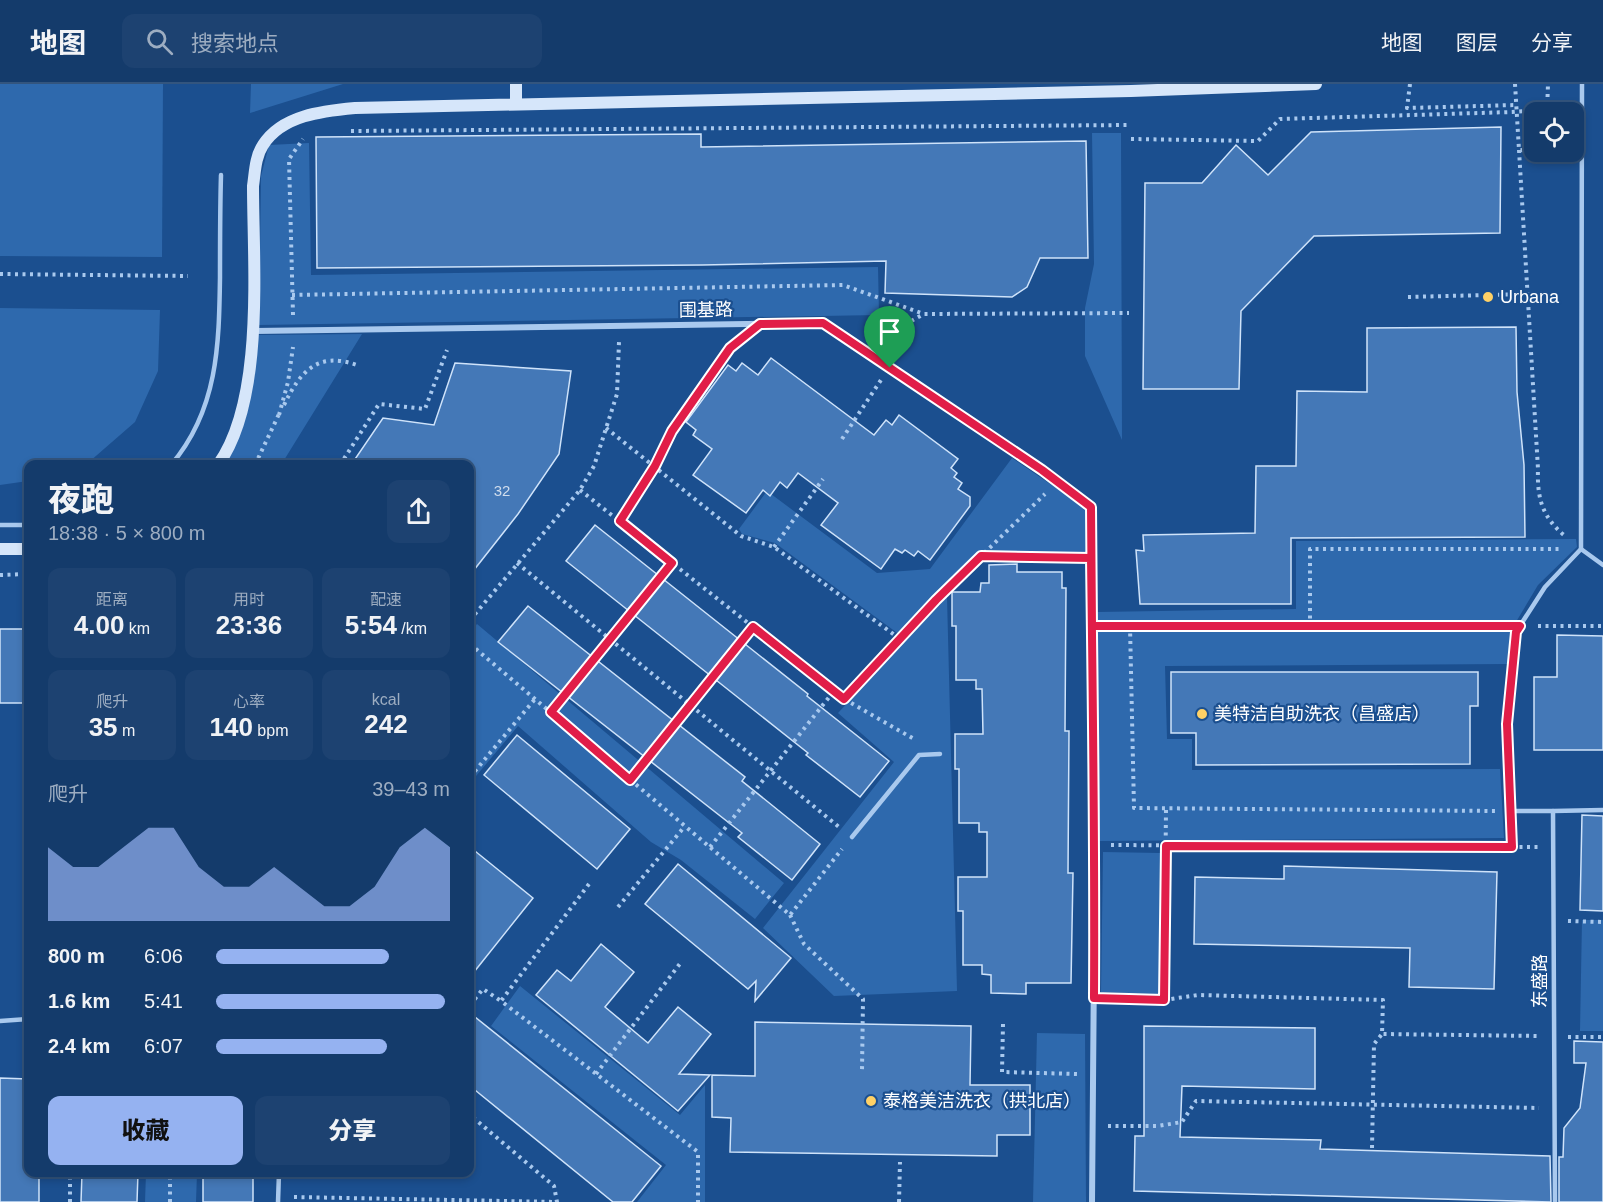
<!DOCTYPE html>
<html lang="zh">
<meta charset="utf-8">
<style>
:root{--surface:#143b6b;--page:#1d4271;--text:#f1f3f6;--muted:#9dadc1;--line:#33557e;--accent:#95b2f1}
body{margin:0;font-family:Helvetica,"Noto Sans SC",sans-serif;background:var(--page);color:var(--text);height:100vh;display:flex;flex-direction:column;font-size:22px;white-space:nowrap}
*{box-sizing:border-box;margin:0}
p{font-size:20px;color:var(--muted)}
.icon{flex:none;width:33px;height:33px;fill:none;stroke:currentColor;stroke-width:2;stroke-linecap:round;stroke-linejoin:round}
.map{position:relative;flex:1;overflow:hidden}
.sheet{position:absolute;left:24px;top:376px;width:450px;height:717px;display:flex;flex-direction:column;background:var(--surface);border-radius:12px;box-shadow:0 3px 9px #0003,0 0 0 2px var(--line)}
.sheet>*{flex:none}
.tools{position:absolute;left:1524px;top:18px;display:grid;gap:12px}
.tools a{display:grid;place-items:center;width:60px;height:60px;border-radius:12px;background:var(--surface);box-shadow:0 3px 9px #0003,0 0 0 2px var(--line);font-size:30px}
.pin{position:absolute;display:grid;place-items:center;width:51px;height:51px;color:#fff;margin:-62px -26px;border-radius:50% 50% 50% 0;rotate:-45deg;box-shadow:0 0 6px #0007}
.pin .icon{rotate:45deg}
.round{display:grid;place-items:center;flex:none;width:63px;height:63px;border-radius:12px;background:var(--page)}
.headline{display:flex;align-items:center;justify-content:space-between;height:102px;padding:0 24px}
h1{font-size:33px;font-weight:800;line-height:45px}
.metrics{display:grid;grid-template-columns:repeat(3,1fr);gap:9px;height:102px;padding:6px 24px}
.metrics div{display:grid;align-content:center;border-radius:12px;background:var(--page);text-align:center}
.metrics b{font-size:26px;font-weight:800}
.metrics small{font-size:16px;font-weight:400}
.metrics p{font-size:16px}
.chart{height:168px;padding:12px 24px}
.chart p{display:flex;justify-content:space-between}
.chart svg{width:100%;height:108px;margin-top:6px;fill:var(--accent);opacity:.7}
.cta{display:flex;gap:12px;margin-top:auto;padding:12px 24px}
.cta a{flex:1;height:69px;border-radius:12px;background:var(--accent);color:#111;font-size:24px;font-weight:800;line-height:69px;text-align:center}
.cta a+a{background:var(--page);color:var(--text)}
ul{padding:0 24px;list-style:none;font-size:20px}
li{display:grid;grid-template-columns:96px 72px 1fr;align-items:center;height:45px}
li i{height:15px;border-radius:8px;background:var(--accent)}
header{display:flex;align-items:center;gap:36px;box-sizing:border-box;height:84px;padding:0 30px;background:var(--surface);border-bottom:2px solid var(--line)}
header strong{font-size:28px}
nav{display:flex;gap:33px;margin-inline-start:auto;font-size:21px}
.search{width:420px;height:54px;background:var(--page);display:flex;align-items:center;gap:15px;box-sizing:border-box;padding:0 21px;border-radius:12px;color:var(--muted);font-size:22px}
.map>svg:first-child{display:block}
</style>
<header>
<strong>地图</strong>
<div class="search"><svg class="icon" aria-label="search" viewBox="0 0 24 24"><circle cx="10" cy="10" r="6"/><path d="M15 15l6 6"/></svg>搜索地点</div>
<nav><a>地图</a><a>图层</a><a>分享</a></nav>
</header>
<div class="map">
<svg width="1603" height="1118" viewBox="0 0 1603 1118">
<rect width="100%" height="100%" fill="#1b4f8f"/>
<g fill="#2e69ad">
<path d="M0,0h163l-1,173 -162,-1z"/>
<path d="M251,0h139h-47l-93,29z"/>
<path d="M1092,49h29l1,307 -37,-84v-48l9,-44z"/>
<path d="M309,59l2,132 567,-8 1,48 -620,10 2,-149 8,-31z"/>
<path d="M0,224l160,2 -2,61 -23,51 -46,40 -9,3h-52v16l-28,4z"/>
<path d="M362,250l-81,131h-58c28,-37 31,-86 34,-130z"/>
<path d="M1012,374l75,51v54l-114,-1 -73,73 -125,-92 -33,-9 -3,-5 28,-38 110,82 53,-4z"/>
<path d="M1576,455l1,8 -39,38 -28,47 -2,32 -343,2 2,73h25v31l308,-1 4,69 -405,3 -2,-229 199,-3v-68z"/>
<path d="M947,513l10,394 -123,5 -71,-68 131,-166 -56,-49z"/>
<path d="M477,540l307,259 -29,36 -74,-59 -30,-18 -133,-116 -47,56 -1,-1v-149z"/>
<path d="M1103,768l57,1 -1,141 -58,-2z"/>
<path d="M1582,836h21v111h-23z"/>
<path d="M520,902l160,129 25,-30v117h-68l29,-37 -175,-139z"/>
<path d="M1037,949l48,1 1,168h-53z"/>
<path d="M146,1089h51l-1,29h-51z"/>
</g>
<g fill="#4478b7" stroke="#cfe3fa" stroke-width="1.5">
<path d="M1501,43l-1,106 -186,3 -73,75 -2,78h-96l2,-206h57l34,-38 32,30 43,-43z"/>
<path d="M701,50v13l385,-6 2,117h-48l-13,29 -15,10 -127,-4 1,-32 -184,4 -385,3 -1,-131z"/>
<path d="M1516,243l1,65 7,73 1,72 -234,1v66h-151l-4,-54 8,1 -1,-16 112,-2 1,-67h40l1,-75 70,1v-64z"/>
<path d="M771,274l103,77 12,-15 6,5 7,-10 59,44 -7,9 6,5 -3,4 8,6 -4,6 12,8v9l-40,54 -12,-9 -4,5 -9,-6 -3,3 -7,-4 -14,20 -60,-44 17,-22 -40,-30 -11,15 -7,-6 -10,14 -7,-6 -17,23 -53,-38 19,-26 -19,-14 3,-5 -10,-8 42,-57 8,6 6,-8 16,12z"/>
<path d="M455,279l116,8 -12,83 -41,60 -48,61v-110h-119l32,-47 51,7z"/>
<path d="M595,441l213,169 -1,2 82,65 -29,36 -54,-42 2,-2 -242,-192z"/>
<path d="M1017,480v8h45v16h4l-1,143h4l-1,142h5l-2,110h-45v11l-35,-1v-18l-9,-1v-9h-19v-54h-5v-34h29v-45h-8v-9h-20v-54h-4v-35h28l-1,-45h-6v-9h-20v-54h-4v-34h28l1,-9h8v-18z"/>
<path d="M528,522l217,171 -3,4 78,63 -28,36 -54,-43 4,-4 -244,-191z"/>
<rect x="0" y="545" width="28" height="74"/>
<path d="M1557,551l46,1v114h-69v-73h23z"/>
<path d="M1171,588h307v34h-8v58l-274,1v-32h-25z"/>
<path d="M517,651l113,94 -33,40 -113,-94z"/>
<path d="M1582,731l21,1v95l-23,-1z"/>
<path d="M470,763l63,51 -63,79z"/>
<path d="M678,780l113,94 -36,43 1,-20 -8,8 -103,-85z"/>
<path d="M1284,782l213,6 -3,117 -85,-2 1,-39 -216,-4 1,-67 89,2z"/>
<path d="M601,860l33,28 -29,35 43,36 30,-36 33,27 -32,40 31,1 -32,36 -142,-116 21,-25 14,11z"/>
<path d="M470,929l191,153 -29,36h-19l-143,-116z"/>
<path d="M755,938l216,4 -1,59h60v50h-33v21l-267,-4 1,-34 -19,-1v-42l43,1z"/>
<path d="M1144,942l171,2v61l-133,-3 -2,51 141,3 -1,9 230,7 1,46 -417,-11 1,-55h9z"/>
<path d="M1574,957l29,1v160h-44v-45h4l1,-29 16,-20 6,-45h-12z"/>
<path d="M0,994l28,1v94h11v29h-39z"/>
<path d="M82,1089h56l-1,29h-56z"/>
<rect x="203" y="1089" width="50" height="29"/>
</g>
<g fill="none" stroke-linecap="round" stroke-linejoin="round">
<g stroke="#a9c9ee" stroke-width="4" stroke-dasharray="3 4.5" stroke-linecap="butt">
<path d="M1410,0l-3,24 109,-3"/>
<path d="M1547,28l1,-28"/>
<path d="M351,47l779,-6"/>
<path d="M1131,55l127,2 22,-22 232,-7 54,-4"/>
<path d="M1519,66l19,319c-1,29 4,48 27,67"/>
<path d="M1538,68h8"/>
<path d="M0,190l188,2"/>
<path d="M292,211l551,-10 81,29"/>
<path d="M1408,213l119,-3"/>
<path d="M293,231l-4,-156 14,-20"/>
<path d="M895,268l7,-26 22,-12 205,-1"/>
<path d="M284,321c16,-33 33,-54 73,-40"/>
<path d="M279,331l9,-33 5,-35"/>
<path d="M606,344l135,108 33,11 126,92"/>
<path d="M842,355l39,-59"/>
<path d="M255,381l24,-51"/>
<path d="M340,381l39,-61 46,5 22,-59"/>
<path d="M580,406l264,209 70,40"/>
<path d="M620,437l35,-55 17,-35 58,-83 8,-6"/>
<path d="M774,463l49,-68"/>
<path d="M982,472l95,1"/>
<path d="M517,479l322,264"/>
<path d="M0,491l28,-1"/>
<path d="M470,536l110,-130 14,-24 23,-72 2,-52"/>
<path d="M1109,542h391"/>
<path d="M1130,542l4,182 362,3"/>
<path d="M1310,542v-77h249"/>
<path d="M1538,542h65"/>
<path d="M470,560l320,271 52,-66"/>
<path d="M844,615l92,-99 109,-106"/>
<path d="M551,628l121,-149"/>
<path d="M470,693l65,-78"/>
<path d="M630,696l124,-153"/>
<path d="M1111,761l401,2v-20"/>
<path d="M710,763l124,-156"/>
<path d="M1512,763h27"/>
<path d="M589,800l-88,117 197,151v50"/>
<path d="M618,823l67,-81"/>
<path d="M790,831l14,29 59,55 -1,72"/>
<path d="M1568,837l35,1"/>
<path d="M1111,914l53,2 2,-191"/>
<path d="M1164,916l34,-5 185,5 -1,34 158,2"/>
<path d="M470,921l13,-16 18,12"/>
<path d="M1003,940l-1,48 76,2"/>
<path d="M1568,953h35"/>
<path d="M596,990l86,-113"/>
<path d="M1108,1042h50l24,-4 14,-21 343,7"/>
<path d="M1372,1064l2,-104 8,-10"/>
<path d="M294,1113l263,5 -3,-16 -84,-71"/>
<path d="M70,1118v-29"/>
<path d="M170,1118v-29"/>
<path d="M899,1118l1,-40"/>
</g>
<g stroke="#a9c9ee" stroke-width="4.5">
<path d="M171,381c47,-55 48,-120 49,-188 0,-34 0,-68 1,-102"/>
<path d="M0,441h28"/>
<path d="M1581,465l22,16"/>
<path d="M1553,727h-41l-5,-87 9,-92 29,-45 36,-38 1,-465"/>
<path d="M852,753l67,-82 21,-1"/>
<path d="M0,937l28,-2"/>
<path d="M278,1118l1,-29"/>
<path d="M1555,1118l-2,-391 50,-1"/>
</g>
<path stroke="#a9c9ee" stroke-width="6" d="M253,247l570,-8 219,147 49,37 4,338 -3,357"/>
<g stroke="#d6e6fa" stroke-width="12">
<path d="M516,20v-20"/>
<path d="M218,381c47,-65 35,-201 35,-279 2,-13 2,-29 10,-41 19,-30 60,-34 92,-37l776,-17 185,-7"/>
<path d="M0,465h28"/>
</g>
<path stroke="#a9c9ee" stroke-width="4" stroke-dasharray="3 4.5" stroke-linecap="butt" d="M1515,0l4,66 15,1"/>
</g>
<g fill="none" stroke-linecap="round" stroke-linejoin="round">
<defs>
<path id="route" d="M890,284l-67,-45 -63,1 -30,24 -58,83 -17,35 -35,55 52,42 -121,149 79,68 123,-153 91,72 92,-99 45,-44 110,2c2,146 4,293 3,440l70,2 2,-154 346,1 -5,-123 9,-92 4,-6h-428l-1,-119 -49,-37 -152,-102"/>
</defs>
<use href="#route" stroke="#fff" stroke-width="12"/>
<use href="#route" stroke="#e11d48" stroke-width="8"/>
</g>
<g fill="#ffd166" stroke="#1b4f8f" stroke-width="2">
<circle cx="1488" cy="213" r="6"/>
<circle cx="1202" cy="630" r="6"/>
<circle cx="871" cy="1017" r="6"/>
</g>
<g text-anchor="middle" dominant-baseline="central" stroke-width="4.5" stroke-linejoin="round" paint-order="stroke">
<g font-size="15" fill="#d0dded">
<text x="502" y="406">32</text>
</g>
<g font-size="18" fill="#fff" stroke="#1b4f8f" text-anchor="start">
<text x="1500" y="213">Urbana</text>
<text x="1214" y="630">美特洁自助洗衣（昌盛店）</text>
<text x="883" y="1017">泰格美洁洗衣（拱北店）</text>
</g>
<g font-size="18" fill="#fff" stroke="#1b4f8f">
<text transform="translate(706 226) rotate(-1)">围基路</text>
<text transform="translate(1540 897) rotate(-90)">东盛路</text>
</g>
</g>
</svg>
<div class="tools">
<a><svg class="icon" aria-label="locate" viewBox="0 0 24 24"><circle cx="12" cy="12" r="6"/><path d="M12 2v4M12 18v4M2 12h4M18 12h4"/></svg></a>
</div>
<div class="pin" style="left:890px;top:284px;background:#1e9e55"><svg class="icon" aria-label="arrive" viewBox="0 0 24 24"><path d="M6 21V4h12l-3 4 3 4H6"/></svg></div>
<section class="sheet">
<div class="headline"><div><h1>夜跑</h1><p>18:38 · 5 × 800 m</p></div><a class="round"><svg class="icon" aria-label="share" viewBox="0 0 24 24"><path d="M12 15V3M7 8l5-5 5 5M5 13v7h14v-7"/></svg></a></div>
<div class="metrics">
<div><p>距离</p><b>4.00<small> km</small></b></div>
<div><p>用时</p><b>23:36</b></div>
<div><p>配速</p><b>5:54<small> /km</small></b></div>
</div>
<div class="metrics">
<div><p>爬升</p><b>35<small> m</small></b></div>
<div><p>心率</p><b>140<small> bpm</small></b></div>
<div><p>kcal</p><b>242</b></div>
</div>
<div class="chart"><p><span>爬升</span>39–43 m</p>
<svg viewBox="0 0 160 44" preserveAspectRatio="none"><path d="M0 44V14L10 22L20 22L30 14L40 6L50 6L60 22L70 30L80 30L90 22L100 30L110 38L120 38L130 30L140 14L150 6L160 14V44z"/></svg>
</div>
<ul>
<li><b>800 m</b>6:06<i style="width:74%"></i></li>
<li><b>1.6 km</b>5:41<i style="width:98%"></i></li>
<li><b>2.4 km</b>6:07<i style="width:73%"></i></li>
</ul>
<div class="cta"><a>收藏</a><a>分享</a></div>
</section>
</div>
